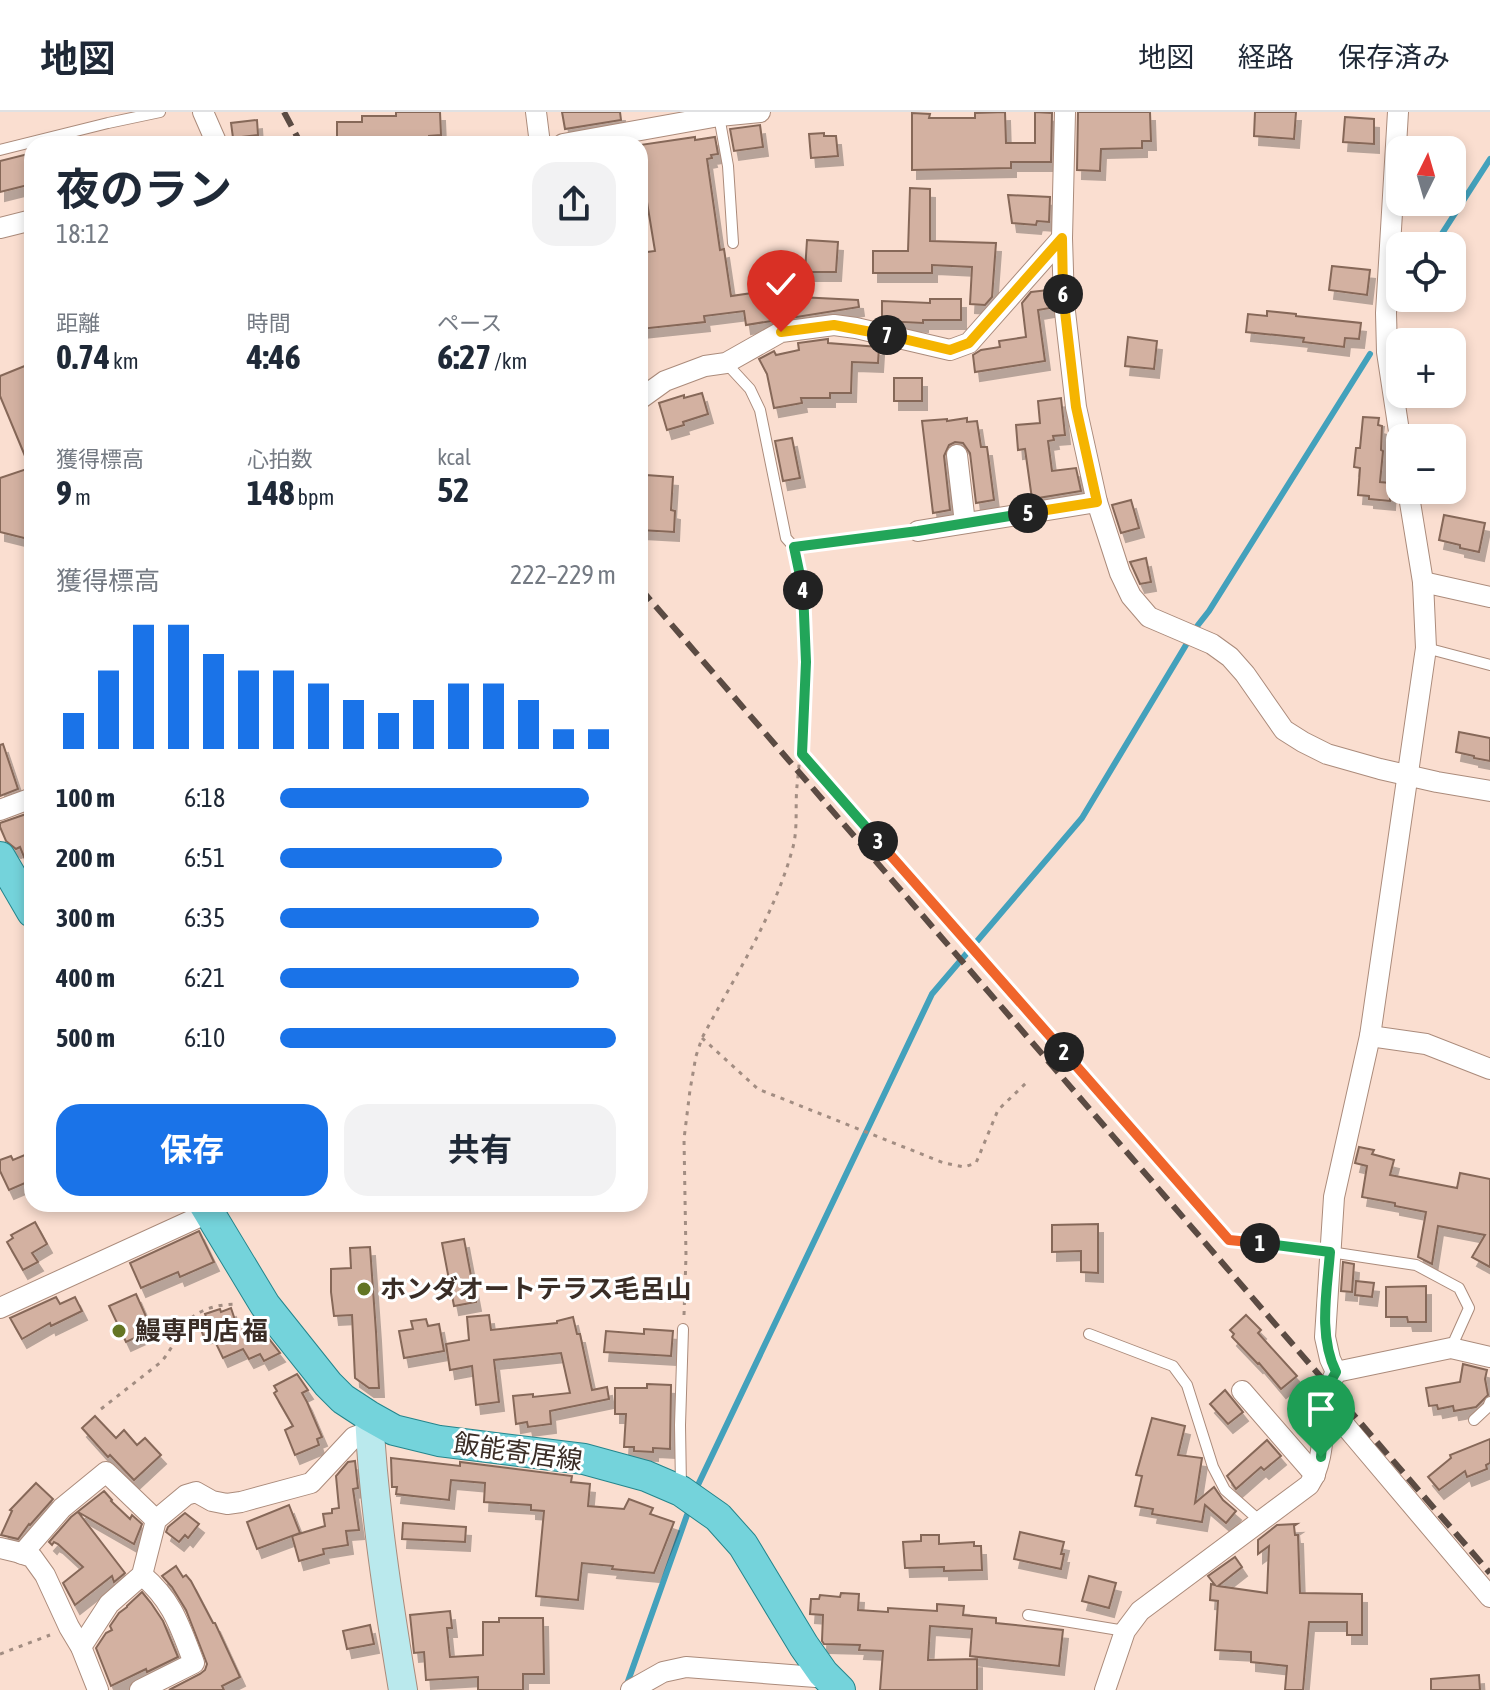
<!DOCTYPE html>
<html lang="ja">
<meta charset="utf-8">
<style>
:root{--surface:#fff;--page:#f2f2f3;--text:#1f2937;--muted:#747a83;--line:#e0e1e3;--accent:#1a73e8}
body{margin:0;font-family:"Asap Condensed","Noto Sans JP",sans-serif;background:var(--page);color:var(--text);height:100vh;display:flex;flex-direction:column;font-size:30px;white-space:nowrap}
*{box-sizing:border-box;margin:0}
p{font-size:26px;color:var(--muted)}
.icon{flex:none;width:44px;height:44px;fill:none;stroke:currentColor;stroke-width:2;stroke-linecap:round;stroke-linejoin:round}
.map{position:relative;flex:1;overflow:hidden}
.side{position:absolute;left:24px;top:24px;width:624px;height:1076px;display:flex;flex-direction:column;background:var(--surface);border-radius:24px;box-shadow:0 4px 12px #0003}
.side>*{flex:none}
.needle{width:52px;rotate:5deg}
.buttons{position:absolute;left:1386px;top:24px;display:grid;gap:16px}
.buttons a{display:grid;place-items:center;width:80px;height:80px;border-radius:16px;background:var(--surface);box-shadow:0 4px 12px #0003;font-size:40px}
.pin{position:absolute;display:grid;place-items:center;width:68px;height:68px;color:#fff;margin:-82px -34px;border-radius:50% 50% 50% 0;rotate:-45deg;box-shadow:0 0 8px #0007}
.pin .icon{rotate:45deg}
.km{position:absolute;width:40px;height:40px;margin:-20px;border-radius:50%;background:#222;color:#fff;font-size:22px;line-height:40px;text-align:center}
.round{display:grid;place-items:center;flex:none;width:84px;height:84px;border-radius:24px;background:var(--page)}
.overview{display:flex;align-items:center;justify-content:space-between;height:136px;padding:0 32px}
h1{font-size:44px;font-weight:700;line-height:60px}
.metrics{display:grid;grid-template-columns:repeat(3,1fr);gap:12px;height:136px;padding:8px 32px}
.metrics div{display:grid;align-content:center}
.metrics b{font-size:34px;font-weight:700}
.metrics small{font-size:22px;font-weight:400}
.metrics p{font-size:22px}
.chart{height:224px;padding:16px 32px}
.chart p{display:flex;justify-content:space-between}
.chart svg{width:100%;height:144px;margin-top:8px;stroke:var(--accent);stroke-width:6}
.button{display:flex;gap:16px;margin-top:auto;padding:16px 32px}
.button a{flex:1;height:92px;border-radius:24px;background:var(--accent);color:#fff;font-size:32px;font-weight:700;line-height:92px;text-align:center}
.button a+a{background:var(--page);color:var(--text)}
ul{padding:0 32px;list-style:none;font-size:26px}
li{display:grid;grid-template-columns:128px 96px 1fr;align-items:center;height:60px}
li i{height:20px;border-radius:10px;background:var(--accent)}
header{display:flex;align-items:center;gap:48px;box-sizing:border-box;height:112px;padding:0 40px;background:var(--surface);border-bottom:2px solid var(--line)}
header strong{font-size:38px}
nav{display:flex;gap:44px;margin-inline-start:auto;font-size:28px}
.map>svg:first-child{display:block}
</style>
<header>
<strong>地図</strong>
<nav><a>地図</a><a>経路</a><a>保存済み</a></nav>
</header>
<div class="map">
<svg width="1490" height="1578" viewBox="0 0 1490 1578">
<defs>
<filter id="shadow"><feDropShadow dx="5" dy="9" stdDeviation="0" flood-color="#0004"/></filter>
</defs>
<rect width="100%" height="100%" fill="#faded0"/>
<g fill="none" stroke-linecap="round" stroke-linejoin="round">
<g stroke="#43a1bc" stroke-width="6">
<path d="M1434,134l56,-87"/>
<path d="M1399,196l4,-10"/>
<path d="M697,1375l235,-493 150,-176 116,-193 11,-14 161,-257"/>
<path d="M627,1572l60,-169"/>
</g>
</g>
<g fill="#d3b1a1" stroke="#866859" stroke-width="2" filter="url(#shadow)">
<path d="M396,0h44l1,23 -12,1v4l-44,4h-48v-22h25v-6h34z"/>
<path d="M562,0h58l1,8 -56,9z"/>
<path d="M1005,0l1,31h29v-31l17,1 -1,49h-40v6l-99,2v-57l18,1 -1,4h46v-5z"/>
<path d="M1078,0h72l1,29h-9v7l-41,1 -1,22 -23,-1z"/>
<path d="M1255,0h41l-2,27 -40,-3z"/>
<path d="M1345,5l29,2v25l-31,-2z"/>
<path d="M257,8l1,15 -25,3 -2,-15z"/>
<path d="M760,13l3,22 -29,4 -4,-22z"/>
<path d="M824,21v3h12l2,20 -27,2 -2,-24z"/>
<path d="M695,25v3l20,-3 3,17 -7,1 1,3 -5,1 13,91 4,-1 7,47 48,-7v7l79,4 1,7 -113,18 -2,-14 -40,5 1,6 -65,7v-76l15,-2 -9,-55 -6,1v-52z"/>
<path d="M32,41v31l-32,8v-31z"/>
<path d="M910,76l20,1v52l66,2 -4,54 -7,8 -15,-1 2,-37 -40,-2v8h-59v-22h35z"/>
<path d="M1008,83l42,2 -1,25 -12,-1 -1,4 -24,-2z"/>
<path d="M807,128l31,2 -2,30h-31z"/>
<path d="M1332,154l38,4 -3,25 -38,-5z"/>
<path d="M1048,178l2,18 -12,2 7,51 -70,11 -2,-17 8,-5 19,-3 -1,-6 27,-4 -4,-34 9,-11z"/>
<path d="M930,187h31v21h-38v3l-41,-2v-20l48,2z"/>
<path d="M1267,199l29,3v2l65,7 -2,16 -14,-1 -1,9 -41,-5 1,-4 -58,-6 2,-18 19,2z"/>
<path d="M1128,225l29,4 -3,28 -29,-3z"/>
<path d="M828,227v4l51,4 -1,16 -26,-1 -1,31h-21v5h-29l1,5 -28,5 -7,-34 -8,-15 15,-8 2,4 23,-5 -1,-7z"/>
<path d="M32,251v177l-32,-8v-54l30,-10 -30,-72v-20z"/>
<rect x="894" y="266" width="28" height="23"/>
<path d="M702,281l6,21 -25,8 1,3 -17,5 -8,-27 25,-8v3z"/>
<path d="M1061,286l4,37 -12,1 1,4 -6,1 4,30 24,-3 5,23 -49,8 -7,-50 -7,1 -2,-25 24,-2 -2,-22z"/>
<path d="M1363,305l16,1 -1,7 4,1 -1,24 2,1 -3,31 11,1 -1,18 -21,-2v-3l-11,-1 2,-27 -6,-1 2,-19h4z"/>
<path d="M967,306v4l10,-1 4,26h6l7,53 -18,3 -6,-50 -7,-10 -8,-1 -6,3 -5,11 6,54 -17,3 -11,-92 25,-2v2z"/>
<path d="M792,326l8,40 -17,3 -8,-40z"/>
<path d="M646,363l27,2 -2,33 4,1 -1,21 -34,-2v-52h5z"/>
<path d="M1131,388l8,28 -18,5 -9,-28z"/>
<path d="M1444,403l41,8 -6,29 -19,-4v-3l-21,-5z"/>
<path d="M1146,446l5,24 -11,2 -10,-22z"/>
<path d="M1459,620l31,6v23l-16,-3v-2l-18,-4z"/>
<path d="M3,632l15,45 -18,7v-51z"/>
<path d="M32,700v61l-1,1 -11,-27 -4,2 -10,-8 -6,-14v-4z"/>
<path d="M1359,1035l15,3 -2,4 22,6 -4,15 67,13 3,-15 30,6v88l-18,-10 13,-22 -47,-9 -6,38 -14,-7 8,-45 -31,-6v-3l-33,-6 5,-31 -12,-3z"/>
<path d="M32,1040v28l-23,10 -9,-19v-11l11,-4 2,4z"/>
<path d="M35,1110l12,22 -15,9 6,9 -15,8 -16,-28 6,-4 -2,-3z"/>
<path d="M1098,1112v49l-17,-1v-21l-29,1v-27z"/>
<path d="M199,1119l15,31 -34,15 -2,-5 -37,16 -11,-25z"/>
<path d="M464,1127l12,63 -22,4 -12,-63z"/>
<path d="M370,1135l6,85 3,56h-10l-14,-10 -3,-63 -18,1 -3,-24v-23l20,-1 -1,-20z"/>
<path d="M1343,1150l11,2 -2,28 -11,-1z"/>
<path d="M1356,1169l18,2 -2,14 -17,-2z"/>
<path d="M1426,1174v36h-18l-1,-5h-21v-30z"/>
<path d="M136,1182l16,36 -26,12 -17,-36z"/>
<path d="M56,1185l4,7 15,-7 7,14 -31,15 -1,-3 -28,16 -12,-21z"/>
<path d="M231,1196l6,18 11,-5 10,18 8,-4 14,18 -16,8 -4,-7 -11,5 -6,-10 -20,9 -12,-25 -8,2 -5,-15 8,-3 -1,-3 15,-5 1,3z"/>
<path d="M489,1203l2,15 66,-7v-2l16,-4 4,17h3l12,56 15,-3 2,12 -59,12 1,13 -23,3 -1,-5 -11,2 -3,-28 20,-2v3l37,-4 -9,-40 -67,7 5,42 -23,3 -4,-39 -22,4 -4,-26 23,-4 -2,-23z"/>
<path d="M1246,1203l15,15 -3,3 39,43 -16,13 -22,-26 -1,1 -26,-27 2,-3 -4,-4z"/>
<path d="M426,1207l2,7 11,-2 5,27 -40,7 -5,-27 14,-2 -2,-8z"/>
<path d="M644,1217l29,2 -2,25 -67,-4 2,-21 38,3z"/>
<path d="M1463,1252l24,6 -2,9 3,16 -12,12 -22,4 -1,-5 -15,3 -1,-4 -8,1 -3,-18 34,-6z"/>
<path d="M297,1262l11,16 -6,3 5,9 15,35 -5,2 2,6 -24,10 -10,-25 8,-4 -19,-33 3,-2 -3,-5z"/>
<path d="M647,1272l24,1 -1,64 -17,-1v4l-19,-1v-4h-10l2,-33h-11v-26h32z"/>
<path d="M1225,1278l18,22 -15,12 -18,-20z"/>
<path d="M95,1304l21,22 8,-8 13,15 8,-7 16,17 -27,25 -24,-25 -2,2 -26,-29z"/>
<path d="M1152,1306l33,8 -7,29 24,3 -7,45 19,-16 9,13 13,11 -10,12 -21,-18 -3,17 -50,-8 1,-5 -18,-3 7,-30 -6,-1z"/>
<path d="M1490,1327v24l-4,2 1,4 -20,8 -2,-6 -26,19 -11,-13 23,-19 -1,-3z"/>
<path d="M1267,1328l14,16 -17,14 -3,-3 -25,22 -9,-13z"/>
<path d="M391,1346l69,8v-4l112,14 -1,6 19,2 -2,22 36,3 5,-10 24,9 -3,6 24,8 -20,51 -42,-4 1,-3 -31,-3 -4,37 -42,-4 8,-85 -13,-1v-5l-47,-3 1,-19 -34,-3 -2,20 -53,-6 1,-7h-5z"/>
<path d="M355,1349l3,27 -5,1 6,41 -13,1 2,14 -25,4 1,5 -25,7 -7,-25 33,-10 -2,-12 9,-1v-4l7,-1 -3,-32 12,-14z"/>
<path d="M36,1371l17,16 -23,26 -1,-1 -11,15 -17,-4 11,-24 -2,-1z"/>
<path d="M104,1379l8,9 -1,1 19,18 2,-4 10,9 -8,20 -56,-32 47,61 -11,9 -2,-6 -37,29 -12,-22 20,-16 -25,-23 -4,-2 -2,3 -3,-3 22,-25z"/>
<path d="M289,1393l11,28 -43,16 -10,-27z"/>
<path d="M185,1401l14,11 -11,14 -3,-3 -6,7 -13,-10 2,-5z"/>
<path d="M403,1411l63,4 -1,15 -63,-3z"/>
<path d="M1297,1412l-3,2 1,9h3l2,58 62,1v41h-15v-13h-38l-6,68h-18l2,-24 -36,-4v-10l-36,-2 3,-49 -8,-1 1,-16 4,1 -7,-9 27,-19 7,10 -24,19 49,7 2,-47 -11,8v-14l19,-15z"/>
<path d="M1020,1420l44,10 -3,12h3l-3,15 -47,-10z"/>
<path d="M921,1423h18v9l35,-2v4h7l1,24 -38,1v-4l-39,1 -2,-26 18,-1z"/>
<path d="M176,1454l7,11 3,-2 5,6 22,42h2l25,54 -18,9 2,4h-55l31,-16 5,-4 2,-6 -21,-54 -14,-23 -10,-11z"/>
<path d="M1089,1464l27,7 -7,25 -27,-7z"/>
<path d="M142,1480l9,11 12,18 15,36 -31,15 -1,-3 -35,17 -15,-38 10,-15 6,-3 -2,-4 9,-13 8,-6v-1z"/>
<path d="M841,1481l18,1 -1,16 30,2v-4l49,3v-7l27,2 -1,9 33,3v5l67,7 -4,36 -89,-10 2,-27 -42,-3 -2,34 49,-1v31h-97l3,-39 -24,-1 1,-5 -36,-1 -2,-3 1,-26 -13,-1 1,-15h8l1,-4 20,2z"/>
<path d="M450,1499l2,17h-5l3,29 33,-2v-33h16v-4h44l1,56h-21v16h-45v-13l-52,3 -2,-28 -10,1 -4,-38z"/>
<path d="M370,1513l4,19 -27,5 -4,-18z"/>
<path d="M1479,1563l1,15h-49v-11z"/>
</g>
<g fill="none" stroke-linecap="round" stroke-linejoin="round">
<defs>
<g id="service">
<path d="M719,4l9,50 5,77"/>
<path d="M0,38l108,-27 52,-11"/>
<path d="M726,251l24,26 10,21 26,128 8,9 124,-16"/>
<path d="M1426,536l64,17"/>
<path d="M1330,1140l86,13 43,23 10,20 -18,40"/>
<path d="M1089,1222l84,32 14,19 26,82 12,23 35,31"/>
<path d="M1474,1308l14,-13 2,-5"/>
<path d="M681,1375l-1,-62 3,-96"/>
<path d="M1028,1503l97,16"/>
</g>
<g id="minor">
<path d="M203,0l14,32"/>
<path d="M536,0l4,32"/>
<path d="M1065,0l-3,126 2,65 12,104 21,95 23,71 11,23 18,21 63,27 18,13 15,17 39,56 19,12 24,12 53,15 57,13 53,9"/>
<path d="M1398,0l-12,201 1,39 13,86"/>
<path d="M563,32l156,-28 41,-4"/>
<path d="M0,116l32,-8"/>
<path d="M640,287l25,-18 40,-15 21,-3 55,-31 53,-7 22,3 94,22 19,-7 93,-105"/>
<path d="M957,343l8,68"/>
<path d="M918,419l179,-29"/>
<path d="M1423,470l67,15"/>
<path d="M0,698l32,-12"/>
<path d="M1370,924l56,8 64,25"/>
<path d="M0,1196l210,-96"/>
<path d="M1336,1260l115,-24 39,9"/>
<path d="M1242,1279l73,84"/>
<path d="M1326,1291l164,194"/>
<path d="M0,1436l17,4 15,5 13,18 24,52 12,20 17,43"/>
<path d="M22,1442l40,-46 44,-36 50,48"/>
<path d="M81,1535l28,-43 33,-29 14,-55 30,-25 10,-3 16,9 15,3 14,-2 70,-19 43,-46 16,-6"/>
<path d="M140,1578l54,-27c-14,-36 -21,-62 -52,-88"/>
<path d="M631,1578l32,-18 23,-5 143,11"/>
<path d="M1105,1578l20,-59 15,-20 169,-126c22,-35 8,-79 27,-113l-6,-13 -5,-22 9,-140 36,-161 56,-388 -3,-66 -15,-92"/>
</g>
<path id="secondary" d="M369,1304c5,92 19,184 34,274"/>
<g id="primary">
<path d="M0,745l32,55"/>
<path d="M204,1092l61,101 63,79 15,15 26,17 25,14 45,11 145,18 62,17 35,15 37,26 25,28 61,101 19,27 17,17"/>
</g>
</defs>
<use href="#service" stroke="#ab8b7b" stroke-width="12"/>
<use href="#minor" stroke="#ab8b7b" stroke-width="22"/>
<use href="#secondary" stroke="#ab8b7b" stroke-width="30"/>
<use href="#primary" stroke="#24858c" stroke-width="32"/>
<g stroke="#a28d82" stroke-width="3" stroke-dasharray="4 6" stroke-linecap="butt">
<path d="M802,642l427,486 81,9"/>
<path d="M702,926l56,51 186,74 20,4 12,-4 22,-53 28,-27"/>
<path d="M684,1203l2,-59 -2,-117 6,-49 6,-34 6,-18c33,-62 73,-123 91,-191 5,-19 2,-42 4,-61 7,-73 16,-151 0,-224"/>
<path d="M101,1297l60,-47c9,-10 14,-22 21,-33 11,-19 35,-25 56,-25"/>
<path d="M0,1542l50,-19"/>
</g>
<use href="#service" stroke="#fff" stroke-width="10"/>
<use href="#minor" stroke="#fff" stroke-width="20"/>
<use href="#secondary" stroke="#bae9ed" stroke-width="28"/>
<use href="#primary" stroke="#74d3db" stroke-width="30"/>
<g stroke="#5b4b43" stroke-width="6" stroke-dasharray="16 8" stroke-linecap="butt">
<path d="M284,0l17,32"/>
<path d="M640,476l850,985"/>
</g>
</g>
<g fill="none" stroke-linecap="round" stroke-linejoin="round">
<defs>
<path id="split-1" d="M1260,1131l70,9c-3,39 -12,83 6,120l-8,14 -7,71"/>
<path id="split-2" d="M1064,940l165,188 31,3"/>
<path id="split-3" d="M878,729l186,211"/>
<path id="split-4" d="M803,478l3,72 -4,92 76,87"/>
<path id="split-5" d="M803,478l-9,-43 124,-16 110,-18"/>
<path id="split-6" d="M1028,401l69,-11 -21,-95 -13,-113"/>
<path id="split-7" d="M887,223l63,15 19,-7 93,-105 1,56"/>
<path id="split-8" d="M781,220l53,-7 53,10"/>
</defs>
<use href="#split-1" stroke="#fff" stroke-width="16"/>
<use href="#split-2" stroke="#fff" stroke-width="16"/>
<use href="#split-3" stroke="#fff" stroke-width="16"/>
<use href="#split-4" stroke="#fff" stroke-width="16"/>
<use href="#split-5" stroke="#fff" stroke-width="16"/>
<use href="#split-6" stroke="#fff" stroke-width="16"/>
<use href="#split-7" stroke="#fff" stroke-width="16"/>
<use href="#split-8" stroke="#fff" stroke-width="16"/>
<use href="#split-1" stroke="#22a559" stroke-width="10"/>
<use href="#split-2" stroke="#f0652b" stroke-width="10"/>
<use href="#split-3" stroke="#f0652b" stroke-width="10"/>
<use href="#split-4" stroke="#22a559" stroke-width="10"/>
<use href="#split-5" stroke="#22a559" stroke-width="10"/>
<use href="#split-6" stroke="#f5b400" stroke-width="10"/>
<use href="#split-7" stroke="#f5b400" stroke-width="10"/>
<use href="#split-8" stroke="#f5b400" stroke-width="10"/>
</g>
<g fill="#637524" stroke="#fff" stroke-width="3">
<circle cx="364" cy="1177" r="8"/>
<circle cx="119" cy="1219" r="8"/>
</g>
<g text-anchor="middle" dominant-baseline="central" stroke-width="6" stroke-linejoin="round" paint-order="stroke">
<g font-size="26" font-weight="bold" fill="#3a2d26" stroke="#fff" text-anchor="start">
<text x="380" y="1177">ホンダオートテラス毛呂山</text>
<text x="135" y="1219">鰻専門店 福</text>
</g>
<g font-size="26" fill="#3a2d26" stroke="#fff">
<text transform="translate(518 1340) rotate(8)">飯能寄居線</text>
</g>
</g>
</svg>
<div class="buttons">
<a><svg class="needle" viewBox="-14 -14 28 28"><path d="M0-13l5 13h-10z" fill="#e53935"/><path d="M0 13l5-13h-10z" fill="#747a83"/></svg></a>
<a><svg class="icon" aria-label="locate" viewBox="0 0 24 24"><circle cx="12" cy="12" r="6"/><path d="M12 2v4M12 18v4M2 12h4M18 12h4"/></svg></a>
<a>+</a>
<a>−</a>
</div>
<div class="pin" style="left:1321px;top:1345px;background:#1e9e55"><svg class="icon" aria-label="arrive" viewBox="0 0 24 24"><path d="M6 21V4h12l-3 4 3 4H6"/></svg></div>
<div class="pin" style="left:781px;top:220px;background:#d93025"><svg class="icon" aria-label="check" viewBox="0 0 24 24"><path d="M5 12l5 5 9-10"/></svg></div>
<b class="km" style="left:1260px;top:1131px">1</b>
<b class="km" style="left:1064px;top:940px">2</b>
<b class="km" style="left:878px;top:729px">3</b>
<b class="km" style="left:803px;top:478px">4</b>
<b class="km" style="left:1028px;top:401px">5</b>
<b class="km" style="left:1063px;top:182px">6</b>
<b class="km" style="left:887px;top:223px">7</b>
<section class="side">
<div class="overview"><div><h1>夜のラン</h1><p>18:12</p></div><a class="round"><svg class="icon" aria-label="share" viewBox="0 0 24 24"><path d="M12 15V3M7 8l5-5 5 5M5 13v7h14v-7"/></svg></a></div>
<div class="metrics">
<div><p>距離</p><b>0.74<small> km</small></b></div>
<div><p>時間</p><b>4:46</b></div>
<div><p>ペース</p><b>6:27<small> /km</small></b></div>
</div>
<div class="metrics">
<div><p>獲得標高</p><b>9<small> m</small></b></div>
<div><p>心拍数</p><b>148<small> bpm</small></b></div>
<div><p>kcal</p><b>52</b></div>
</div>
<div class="chart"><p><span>獲得標高</span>222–229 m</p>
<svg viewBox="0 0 160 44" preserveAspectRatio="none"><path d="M5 44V33M15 44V20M25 44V6M35 44V6M45 44V15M55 44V20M65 44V20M75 44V24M85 44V29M95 44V33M105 44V29M115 44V24M125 44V24M135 44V29M145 44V38M155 44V38"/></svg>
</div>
<ul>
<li><b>100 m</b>6:18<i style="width:92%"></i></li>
<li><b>200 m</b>6:51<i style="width:66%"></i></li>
<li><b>300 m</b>6:35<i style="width:77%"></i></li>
<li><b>400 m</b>6:21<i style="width:89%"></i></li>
<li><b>500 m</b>6:10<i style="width:100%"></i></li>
</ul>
<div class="button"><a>保存</a><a>共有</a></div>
</section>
</div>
